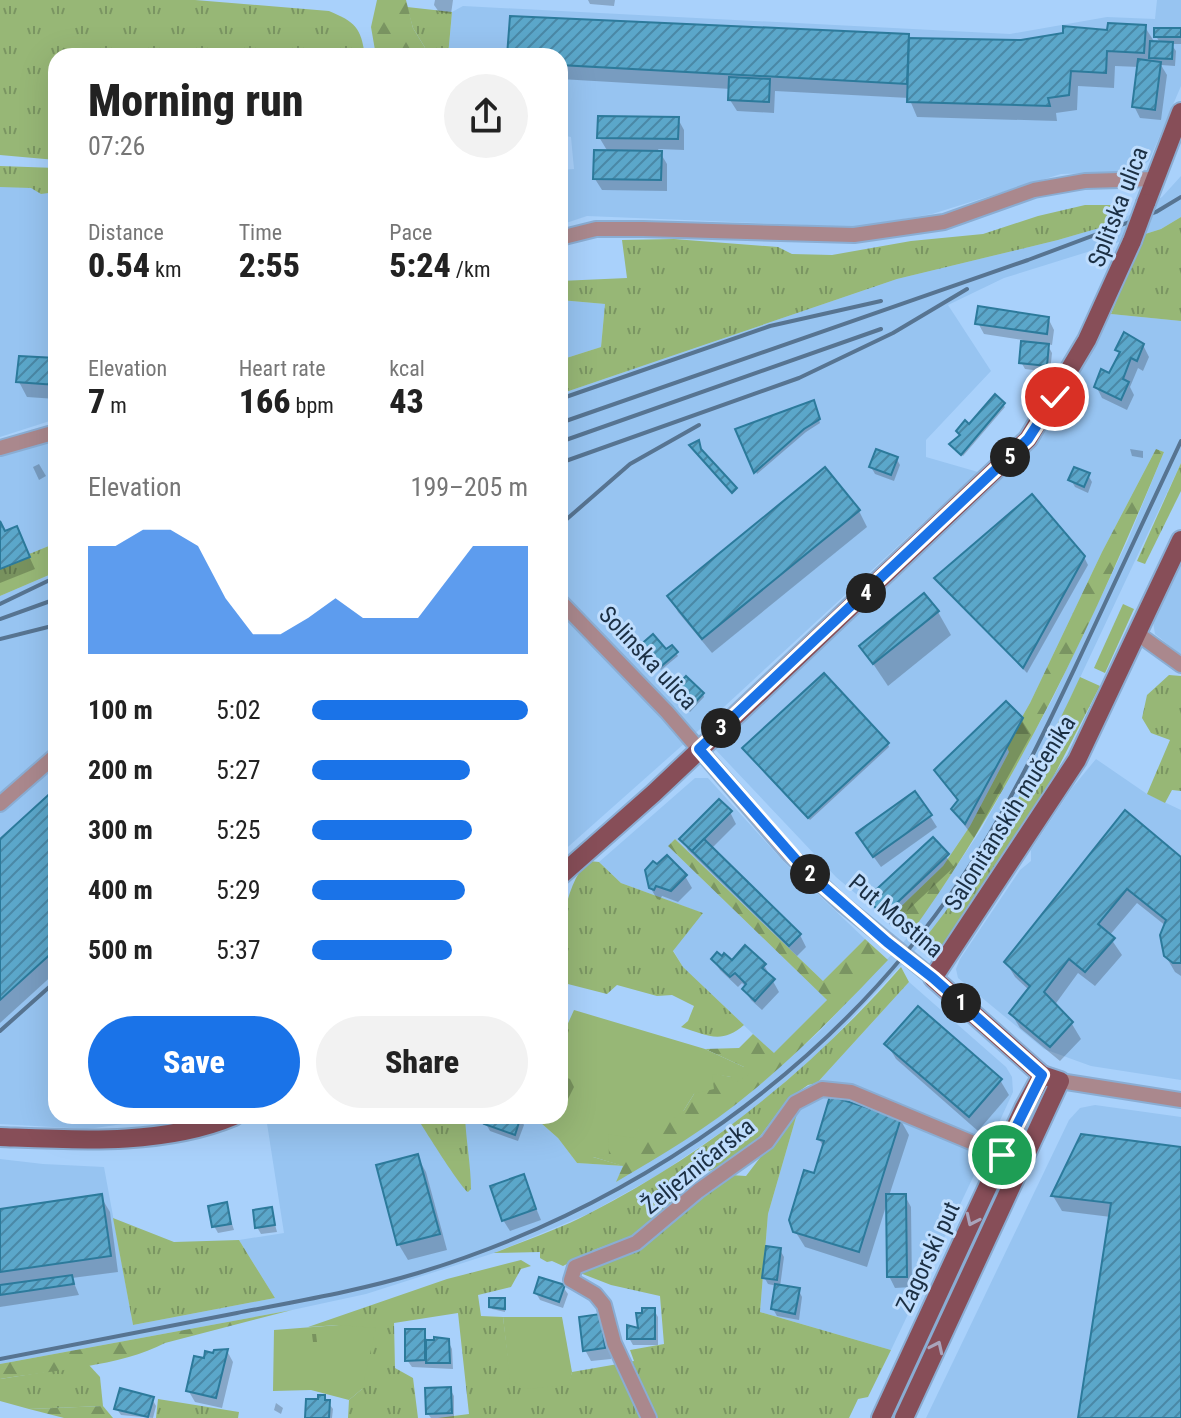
<!DOCTYPE html>
<meta charset="utf-8">
<style>
:root{--surface:#fff;--page:#f2f2f2;--text:#222;--muted:#767676;--accent:#1a73e8}
body{margin:0;font-family:"Roboto Condensed",sans-serif;background:var(--page);color:var(--text);height:100vh;display:flex;flex-direction:column;font-size:30px;white-space:nowrap}
*{box-sizing:border-box;margin:0}
p{font-size:26px;color:var(--muted)}
.icon{flex:none;width:44px;height:44px;fill:none;stroke:currentColor;stroke-width:2;stroke-linecap:round;stroke-linejoin:round}
.map{position:relative;flex:1;overflow:hidden}
.side{position:absolute;left:48px;top:48px;width:520px;height:1076px;display:flex;flex-direction:column;background:var(--surface);border-radius:24px;box-shadow:0 8px 32px #0002}
.side>*{flex:none}
.pin{position:absolute;display:grid;place-items:center;width:68px;height:68px;color:#fff;margin:-34px;border:4px solid #fff;border-radius:50%;box-shadow:0 2px 8px #0007}
.km{position:absolute;width:40px;height:40px;margin:-20px;border-radius:50%;background:#222;color:#fff;font-size:22px;line-height:40px;text-align:center}
.round{display:grid;place-items:center;flex:none;width:84px;height:84px;border-radius:42px;background:var(--page)}
.headline{display:flex;align-items:center;justify-content:space-between;height:136px;padding:0 40px}
h1{font-size:44px;font-weight:800;line-height:60px}
.figures{display:grid;grid-template-columns:repeat(3,1fr);gap:12px;height:136px;padding:8px 40px}
.figures div{display:grid;align-content:center}
.figures b{font-size:34px;font-weight:800}
.figures small{font-size:22px;font-weight:400}
.figures p{font-size:22px}
.chart{height:224px;padding:16px 40px}
.chart p{display:flex;justify-content:space-between}
.chart svg{width:100%;height:144px;margin-top:8px;fill:var(--accent);opacity:.7}
.action{display:flex;gap:16px;margin-top:auto;padding:16px 40px}
.action a{flex:1;height:92px;border-radius:48px;background:var(--accent);color:#fff;font-size:32px;font-weight:800;line-height:92px;text-align:center}
.action a+a{background:var(--page);color:var(--text)}
ul{padding:0 40px;list-style:none;font-size:26px}
li{display:grid;grid-template-columns:128px 96px 1fr;align-items:center;height:60px}
li i{height:20px;border-radius:10px;background:var(--accent)}
.map>svg:first-child{display:block}
</style>
<div class="map">
<svg width="1181" height="1418" viewBox="0 0 1181 1418">
<defs>
<pattern id="grass-tufts" width="24" height="20" patternUnits="userSpaceOnUse" patternTransform="scale(2)"><rect width="24" height="20" fill="#97b776"/><path d="M3 7l-1-3M5 7V3M7 7l1-3M15 17l-1-3M17 17v-4M19 17l1-3" fill="none" stroke="#7a9562"/></pattern>
<pattern id="forest-firs" width="22" height="20" patternUnits="userSpaceOnUse" patternTransform="scale(2)"><rect width="22" height="20" fill="#97b776"/><path d="M5 1l3.5 6h-7zM16 11l3.5 6h-7z" fill="#7a9562"/></pattern>
<pattern id="building-hatch" width="6" height="6" patternUnits="userSpaceOnUse" patternTransform="scale(2)"><rect width="6" height="6" fill="#5ba7ca"/><path d="M-1 1l2-2M0 6l6-6M5 7l2-2" fill="none" stroke="#4a88a6"/></pattern>
</defs>
<rect width="100%" height="100%" fill="#a9d1fb"/>
<g fill="#97c4f1">
<path d="M1157,0h24v86l-32,75 -19,11 -69,2 -129,40 -75,13 -270,-11 -27,9v-55l14,-1 -3,-32 -11,-2v-79h-112l4,-44 11,-6 547,28 97,-17 48,2z"/>
<path d="M0,174l56,6v239l-56,18z"/>
<path d="M1181,176v41l-20,12 -157,49 -56,27 43,66 -65,69v17l52,15 -292,270 -126,112v-460l337,-115 161,-39 55,-16 49,-27z"/>
<path d="M560,300l45,4 -4,43 -41,13z"/>
<path d="M1111,314l70,7v142l-120,255 -69,125 -38,59 -36,45 -93,100 -74,65 -93,63 -70,39 -94,39 -128,41 -74,16 -292,54v-205l43,5 61,3 29,158 142,-27 -36,-58 45,-7 -18,-116 2,-1h265l25,22 19,25 47,3 -7,14 132,-86 71,-63 88,-94 73,-107 71,-130 76,-160 36,-88 -8,-3 -54,103 -72,151 -24,42 3,7 -39,74 -27,40 -56,54 -51,-43 -122,-129 329,-312z"/>
<path d="M56,440v103l-56,23v-112z"/>
<path d="M1181,561v94l-26,-21 -2,-12z"/>
<path d="M56,572v544h123l-91,13 -88,-5v-528z"/>
<path d="M1096,759l51,35 34,16v270l-90,-14 -47,-17 -86,-71 -2,-9 4,-10 60,-89 11,-9v-11l41,-62z"/>
<path d="M695,778h13l75,83 82,78 -42,42 -148,-142 -7,7 159,154 -53,54 -91,-87 -10,-17 29,-37 -81,-30 -22,-21z"/>
<path d="M909,982l97,85 6,10 1,15 -22,48 -135,-51 -39,-6z"/>
<path d="M821,1094h19l145,58 -94,198 -131,-38 8,-98 31,-107z"/>
<path d="M1095,1105l86,12v301h-255l143,-298 11,-12z"/>
</g>
<g fill="url(#grass-tufts)">
<path d="M0,0h195l134,11c26,11 32,16 36,45h-309v104l-56,-5z"/>
<path d="M407,7l45,5 -4,44h-18l-17,-28z"/>
<path d="M0,166l56,2v24l-15,2 -10,-6 -31,-1z"/>
<path d="M1085,205h44l-4,12 -12,7 -55,16 -161,39 -337,115v-34l41,-13 4,-43 -45,-4v-19l67,-3 -5,-38 52,-1 104,8 14,7 40,1 79,-14 72,-7 55,-18z"/>
<path d="M1181,217v104l-70,-7 31,-79 19,-6z"/>
<path d="M1181,463v28l-36,73 -8,-3z"/>
<path d="M56,543v29l-56,24v-30z"/>
<path d="M1169,675l12,1v115l-9,-1 -7,13 -18,-9 23,-54 -19,-7 -9,-15 5,-23z"/>
<path d="M1080,677l20,9 -57,111 -73,110 -30,43 -9,5 -13,-8c67,-82 118,-175 162,-270z"/>
<path d="M589,861l10,1 22,21 82,30 -30,38 10,16 61,58c-23,20 -37,10 -63,2l7,-6 6,-15 -22,-11 -15,1 -40,-11 -10,9 -47,-12c0,-36 1,-96 29,-121z"/>
<path d="M901,967l8,15 -92,101 -9,2 -20,14 -30,40 -39,28 -20,8 -18,22 -46,38 -41,15 -31,16 -11,-5 -5,1 -7,-4v-6l-46,1c32,-13 66,-24 96,-40 119,-61 223,-145 311,-246z"/>
<path d="M799,1107l-31,107 -8,98 131,38 -23,47 -10,2 -9,19h-192l-29,-56 6,-1 -4,-11 34,-6 -4,-48 -49,-11 -31,-12 150,-98 16,1z"/>
<path d="M416,1116h49c1,25 6,50 6,73l-3,3c-7,-4 -44,-63 -52,-76z"/>
<path d="M113,1218l61,24 65,-2 36,58 -142,27z"/>
<path d="M521,1260l10,6 -10,3 -10,18 -33,8 3,21 22,1 8,63 57,5 4,-13 46,-8 23,54h-203l31,-4 -11,-101 -64,10 1,45 18,10 5,40h-70l1,-18 13,-11 -23,-64 -31,2 139,-48z"/>
<path d="M89,1365l11,12 3,29 -74,3 -29,-8v-22z"/>
<path d="M158,1399l81,13 -1,6h-82z"/>
</g>
<g fill="url(#forest-firs)">
<path d="M377,0h29l7,28 17,28h-54l-5,-29z"/>
<path d="M1156,449l8,3c-70,169 -148,336 -256,485l-21,-17 56,-54 27,-40 39,-74 -3,-7 24,-42 72,-151z"/>
<path d="M675,839l148,142 42,-42 23,21c-44,46 -88,92 -138,133 -41,34 -88,62 -134,89l7,-16 -33,-10 18,-22 31,-5 45,-19 10,-16 18,-21 19,4 13,-10 -39,-18 34,-1 14,-14 21,19 53,-53 -159,-154z"/>
<path d="M292,1310l-127,33c-43,23 -116,28 -165,36v-15z"/>
<path d="M103,1406l10,12h-49l-35,-9z"/>
</g>
<g fill="#97b776">
<path d="M1123,604l11,5 -29,64 -11,-5z"/>
<path d="M574,1010l131,39 39,18 5,7 -15,9 -3,-6 -19,-3 2,15 -20,5 -10,16 -24,19h-21l-6,9 -25,-4 1,22 -16,1 31,9 -47,-3 -19,-25 -25,-22h27v-75z"/>
<path d="M503,1317h59l10,55 -3,13 -43,4 -16,-9z"/>
<path d="M339,1325l37,3 -14,61 -13,11 -38,-10 -38,1 1,-61z"/>
</g>
<g fill="#0003">
<path d="M435,0h18l-2,14 -12,-2 -5,-7z"/>
<path d="M588,0h27l-1,6 -24,-2z"/>
<path d="M1145,27l10,16h5l-4,-7 25,-6v14h-10l5,7 -1,15 -14,-1 6,10 -6,45 -21,-2 -6,-12 5,-39 -24,-1 -1,22 -36,-2 -1,24 -21,3 1,8 -140,-4 -8,-19 -134,-7 -1,22 -37,-2 -7,-11 1,-11 -171,-10v-23h-51l399,-20 2,4 111,2z"/>
<path d="M678,119l6,11v20l-26,-1 9,15v27l-65,-1 -7,-11 13,-27 -9,-15z"/>
<path d="M1048,318l6,12 -2,15 -5,-1 5,9 -2,19 -25,-3 -4,-7 2,-22 -39,-6 -6,-11z"/>
<path d="M1143,345l6,12 -6,14 -5,-3 -8,19 4,8 -7,15 -25,-12 -6,-12 14,-10 10,-21 -2,-5z"/>
<path d="M56,360v39l-29,-2 -8,-15z"/>
<path d="M1003,405l2,2 -42,49 -10,-9 16,-20z"/>
<path d="M815,406l5,17 -14,9 -49,42 -19,-44z"/>
<path d="M1130,449l13,2v7l-11,-2z"/>
<path d="M896,458l4,7 -6,16 -19,-7 -4,-7z"/>
<path d="M39,464l7,12 -7,4 -6,-13z"/>
<path d="M824,470l35,41 8,16 -155,126 -34,-41 -8,-16z"/>
<path d="M1088,475l4,7 -4,11 -13,-6 -4,-7z"/>
<path d="M0,524l5,9 11,-5 19,41 -35,14z"/>
<path d="M1084,557l4,8 -61,108 -90,-94z"/>
<path d="M938,612l13,23 -63,51 -27,-40z"/>
<path d="M643,649l33,4 2,3 -17,14z"/>
<path d="M703,694l1,3 -14,15 -16,-16z"/>
<path d="M1021,719l10,16 -57,103 -21,-28 5,-8 -21,-31z"/>
<path d="M888,744l1,3 -79,73 -64,-69z"/>
<path d="M56,790v182l-56,51v-181z"/>
<path d="M730,812l6,12 -25,25 89,86 6,12 -9,9 -109,-106 -6,-11z"/>
<path d="M1125,813l56,47v116l-6,-4 -10,-17 1,-29 -29,-23 -28,33 13,19 -27,31 -17,-13 -24,33 18,18 9,15 -21,22 -40,-33 -9,-15 18,-23 -14,-13 -9,-15z"/>
<path d="M930,816l7,11 -56,40 -16,-22z"/>
<path d="M933,840l21,27 -63,59 -22,-28z"/>
<path d="M657,867l28,9 7,12 -14,14 -16,-6 -2,4 -3,-1 -7,-12z"/>
<path d="M713,959l51,6 15,27 -17,18 -11,-10 -7,-11 2,-2 -4,-4 -4,4 -18,-17z"/>
<path d="M560,967l5,1 1,8 -6,-1z"/>
<path d="M560,1018l9,12 -9,26z"/>
<path d="M887,1044l113,36 9,15 -31,36 -82,-72z"/>
<path d="M560,1075l10,4 4,8 -7,14 -7,-3z"/>
<path d="M489,1116l31,2 4,7 -6,16 -28,-10 -4,-7z"/>
<path d="M900,1119l9,16 -20,61h16l6,11 1,80 -17,1 -6,-12 -2,-73 -20,64 -62,-20 -10,-16 29,-83 -5,-9z"/>
<path d="M1181,1149v269h-100l30,-201 -49,-6 -9,-15z"/>
<path d="M417,1156l9,16 21,78 -39,10 -9,-15 -21,-78z"/>
<path d="M523,1177l18,43 -31,11 -7,-11z"/>
<path d="M101,1197l9,15 8,60 -46,6 7,17 -79,12v-96z"/>
<path d="M226,1205l8,25 -16,3 -4,-7z"/>
<path d="M271,1209l6,23 -16,2 -4,-7z"/>
<path d="M780,1250l4,7 -4,30 18,2 4,8 -3,23 -22,-4 -4,-7 4,-23 -9,-2 -4,-7z"/>
<path d="M563,1287l5,7 -5,14 -23,-8 -4,-7z"/>
<path d="M504,1300l1,12 -13,-3 -1,-3z"/>
<path d="M654,1310l4,7v28h-25l-4,-7 12,-7z"/>
<path d="M581,1318l29,14 1,27 -20,2 -6,-11z"/>
<path d="M423,1331l5,11 20,-1 4,8 1,20 -41,-2 -5,-7z"/>
<path d="M312,1334h4l1,8h-4z"/>
<path d="M227,1351l6,11 -11,46 -27,-6 -7,-12 17,-30z"/>
<path d="M450,1389l4,7v22h-23l-3,-4z"/>
<path d="M324,1397l9,12 -1,9h-25z"/>
<path d="M152,1399l4,7 -3,12 -32,-3 -5,-7z"/>
<path d="M276,1403l7,5 -2,6 -7,-4z"/>
</g>
<g fill="url(#building-hatch)" stroke="#2c7a9b" stroke-width="2">
<path d="M510,16l399,18 -2,50 -347,-19v-9h-53z"/>
<path d="M1108,23l38,2 -2,28 -37,-2 -1,22 -35,-2 -2,24 -21,3 2,8 -143,-4 2,-64 112,2 42,-7v-7l44,4z"/>
<rect x="1154" y="28" width="27" height="9"/>
<path d="M1150,41l23,1 -1,17 -23,-1z"/>
<path d="M1138,59l23,3 -6,48 -23,-3z"/>
<path d="M729,77l41,2 -1,23 -41,-2z"/>
<path d="M598,116l81,1 -1,22 -81,-1z"/>
<path d="M594,150l68,1 -1,29 -68,-1z"/>
<path d="M978,306l71,11 -2,17 -72,-10z"/>
<path d="M1124,332l20,12 -7,17 -6,-3 -8,21 6,3 -8,18 -27,-13 7,-18 8,4 11,-21 -5,-2z"/>
<path d="M1021,341l28,3 -2,22 -28,-3z"/>
<path d="M19,356l37,2v27l-40,-3z"/>
<path d="M995,394l10,9 -44,52 -12,-11 11,-9 -4,-4 9,-11 4,4z"/>
<path d="M814,400l6,19 -16,10 -50,44 -19,-44z"/>
<path d="M699,440l2,9 36,39 -5,5 -43,-48z"/>
<path d="M876,449l22,8 -7,18 -22,-8z"/>
<path d="M825,467l35,43 -158,129 -35,-43z"/>
<path d="M1074,467l16,6 -6,14 -16,-7z"/>
<path d="M1032,494l53,62 -62,112 -89,-90z"/>
<path d="M0,521l5,10 12,-5 13,31 -30,12z"/>
<path d="M924,593l15,18 -66,53 -14,-18z"/>
<path d="M653,634l13,15 6,-4 6,7 -20,17 -19,-23z"/>
<path d="M824,673l65,70 -81,75 -66,-70z"/>
<path d="M686,676l18,17 -16,17 -18,-17z"/>
<path d="M1006,701l17,17 -58,106 -14,-15 7,-9 -24,-30z"/>
<path d="M56,788v161l-56,51v-161z"/>
<path d="M915,791l17,24 -59,42 -17,-24z"/>
<path d="M719,799l13,12 -40,40 -13,-12z"/>
<path d="M1125,810l56,47v106h-8l-9,-7 -4,-21 6,-15 -39,-31 -29,35 17,14 -30,34 -16,-13 -25,33 29,30 -23,25 -41,-34 21,-27 -26,-24z"/>
<path d="M933,837l16,17 -66,62 -16,-18z"/>
<path d="M704,839l97,95 -12,12 -97,-95z"/>
<path d="M667,855l20,20 -16,16 -15,-5 -2,4 -5,-2 -4,-18 8,-9 4,3z"/>
<path d="M745,945l21,19 -4,4 13,11 -20,22 -13,-12 4,-5 -11,-11 -5,4 -19,-18 6,-7 5,4 2,-3 8,7z"/>
<path d="M918,1006l84,73 -33,38 -85,-73z"/>
<path d="M830,1096l71,22 -42,134 -66,-20 -4,-12 15,-50 10,3 10,-32 -7,-2z"/>
<path d="M487,1116h34l-6,19 -31,-11z"/>
<path d="M1081,1134l100,13v271h-103l33,-215 -60,-7z"/>
<path d="M418,1154l22,80 -43,11 -21,-80z"/>
<path d="M524,1174l12,35 -34,12 -12,-35z"/>
<path d="M102,1194l9,62 -111,16v-63z"/>
<path d="M886,1194h20l1,83h-20z"/>
<path d="M227,1202l4,22 -19,3 -4,-21z"/>
<path d="M272,1207l3,18 -20,3 -2,-18z"/>
<path d="M766,1246l15,2 -4,32 -15,-2z"/>
<path d="M72,1275l2,9 -74,11v-10z"/>
<path d="M539,1277l26,8 -6,17 -25,-9z"/>
<path d="M775,1284l25,4 -5,26 -24,-5z"/>
<path d="M489,1298h16v11l-16,-2z"/>
<path d="M642,1308h13v31h-28v-14l11,3 -2,-15h6z"/>
<path d="M600,1314l6,18h-3l2,16 -22,3 -4,-34z"/>
<path d="M405,1329h20v31l-20,1z"/>
<path d="M434,1337l15,2 1,24h-24v-23h8z"/>
<path d="M228,1349l-12,49 -30,-7 8,-35 10,2 1,-7 8,2 1,-3z"/>
<path d="M451,1387l1,26 -26,1 -1,-26z"/>
<path d="M120,1388l34,9 -6,20 -34,-8z"/>
<path d="M318,1395h7v5h5l-1,18h-24l1,-19h12z"/>
</g>
<g fill="none" stroke-linecap="round" stroke-linejoin="round">
<defs>
<g id="minor">
<path d="M560,238l36,-9h47l211,6 90,-13 90,-32 51,-9 69,-2"/>
<path d="M0,448l56,-16"/>
<path d="M560,601l107,111 122,142 52,49 92,75"/>
<path d="M1138,634l43,31"/>
<path d="M0,804l56,-49"/>
<path d="M1060,1081l121,19"/>
<path d="M649,1418l-35,-75 -10,-38 -9,-11 -24,-14 4,-13 61,-24 62,-52 69,-49 28,-39 27,-14 29,3 151,63"/>
</g>
<g id="major">
<path d="M1146,203l35,-91"/>
<path d="M560,876l94,-83 374,-354 59,-99 45,-99"/>
<path d="M0,1137c75,3 163,9 234,-21"/>
<path d="M881,1418l143,-310 18,-33"/>
<path d="M904,1418l156,-337 -18,-6 -109,-97 144,-218 104,-220"/>
</g>
</defs>
<use href="#minor" stroke="#8aadd3" stroke-width="18"/>
<use href="#major" stroke="#8aadd3" stroke-width="22"/>
<use href="#minor" stroke="#aa888d" stroke-width="14"/>
<use href="#major" stroke="#874e58" stroke-width="18"/>
<g stroke="#577491" stroke-width="4">
<path d="M560,399l210,-73 111,-25"/>
<path d="M560,423l468,-163 128,-48 25,-15"/>
<path d="M560,442l321,-113"/>
<path d="M560,463l239,-85 94,-45 74,-44"/>
<path d="M560,525l70,-61 69,-39"/>
<path d="M0,604l56,-27"/>
<path d="M0,619l56,-20"/>
<path d="M0,639l56,-14"/>
<path d="M0,1031l56,-50"/>
<path d="M0,1359c79,-15 158,-30 237,-46 61,-12 121,-22 181,-40 217,-66 416,-205 543,-394 47,-69 82,-144 118,-220 34,-73 68,-146 102,-218"/>
</g>
<defs>
<path id="major-bridge" d="M1132,241l14,-38"/>
</defs>
<use href="#major-bridge" stroke="#8aadd3" stroke-width="22" stroke-linecap="butt"/>
<use href="#major-bridge" stroke="#874e58" stroke-width="18"/>
</g>
<defs><path id="oneway-chevron" d="M-2-3.5L2.5 0L-2 3.5" fill="none" stroke-width="1.6" stroke-linecap="round" stroke-linejoin="round" transform="scale(2)"/></defs>
<g stroke="#a9a4bb">
<use href="#oneway-chevron" transform="translate(972 1220) rotate(115)"/>
<use href="#oneway-chevron" transform="translate(937 1347) rotate(-65)"/>
</g>
<g fill="none" stroke-linecap="round" stroke-linejoin="round">
<defs>
<path id="route" d="M1002,1155l40,-80 -109,-97 -46,-36 -81,-71 -107,-122 329,-310 27,-42"/>
</defs>
<use href="#route" stroke="#fff" stroke-width="16"/>
<use href="#route" stroke="#1a73e8" stroke-width="10"/>
</g>
<g text-anchor="middle" dominant-baseline="central" stroke-width="6" stroke-linejoin="round" paint-order="stroke">
<g font-size="24" fill="#1b2f43" stroke="#bfddfd">
<text transform="translate(1118 207) rotate(-69)">Splitska ulica</text>
<text transform="translate(648 658) rotate(47)">Solinska ulica</text>
<text transform="translate(1010 813) rotate(-58)">Salonitanskih mučenika</text>
<text transform="translate(896 916) rotate(40)">Put Mostina</text>
<text transform="translate(698 1166) rotate(-39)">Željezničarska</text>
<text transform="translate(928 1257) rotate(-65)">Zagorski put</text>
</g>
</g>
</svg>
<div class="pin" style="left:1002px;top:1155px;background:#1e9e55"><svg class="icon" aria-label="arrive" viewBox="0 0 24 24"><path d="M6 21V4h12l-3 4 3 4H6"/></svg></div>
<div class="pin" style="left:1055px;top:397px;background:#d93025"><svg class="icon" aria-label="check" viewBox="0 0 24 24"><path d="M5 12l5 5 9-10"/></svg></div>
<b class="km" style="left:961px;top:1003px">1</b>
<b class="km" style="left:810px;top:874px">2</b>
<b class="km" style="left:721px;top:728px">3</b>
<b class="km" style="left:866px;top:593px">4</b>
<b class="km" style="left:1010px;top:457px">5</b>
<section class="side">
<div class="headline"><div><h1>Morning run</h1><p>07:26</p></div><a class="round"><svg class="icon" aria-label="share" viewBox="0 0 24 24"><path d="M12 15V3M7 8l5-5 5 5M5 13v7h14v-7"/></svg></a></div>
<div class="figures">
<div><p>Distance</p><b>0.54<small> km</small></b></div>
<div><p>Time</p><b>2:55</b></div>
<div><p>Pace</p><b>5:24<small> /km</small></b></div>
</div>
<div class="figures">
<div><p>Elevation</p><b>7<small> m</small></b></div>
<div><p>Heart rate</p><b>166<small> bpm</small></b></div>
<div><p>kcal</p><b>43</b></div>
</div>
<div class="chart"><p><span>Elevation</span>199–205 m</p>
<svg viewBox="0 0 160 44" preserveAspectRatio="none"><path d="M0 44V11L10 11L20 6L30 6L40 11L50 27L60 38L70 38L80 33L90 27L100 33L110 33L120 33L130 22L140 11L150 11L160 11V44z"/></svg>
</div>
<ul>
<li><b>100 m</b>5:02<i style="width:100%"></i></li>
<li><b>200 m</b>5:27<i style="width:73%"></i></li>
<li><b>300 m</b>5:25<i style="width:74%"></i></li>
<li><b>400 m</b>5:29<i style="width:71%"></i></li>
<li><b>500 m</b>5:37<i style="width:65%"></i></li>
</ul>
<div class="action"><a>Save</a><a>Share</a></div>
</section>
</div>
